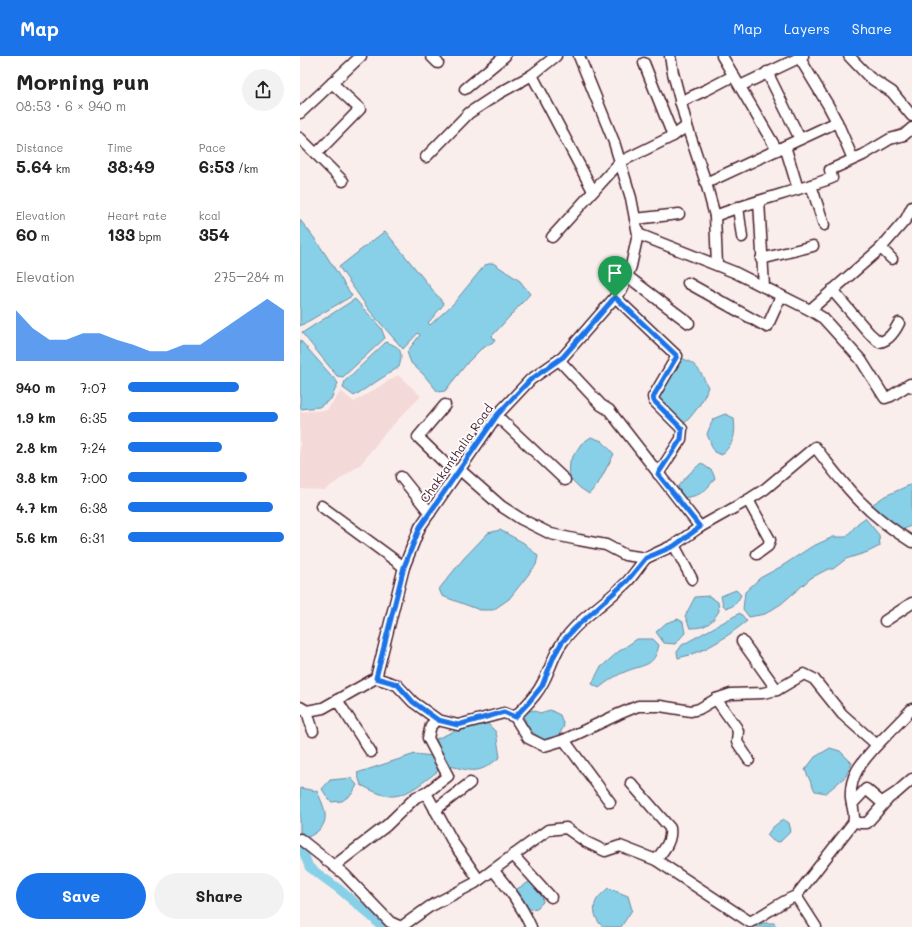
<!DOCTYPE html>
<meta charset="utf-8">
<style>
:root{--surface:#fff;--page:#f2f2f2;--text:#222;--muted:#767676;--accent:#1a73e8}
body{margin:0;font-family:Mali,sans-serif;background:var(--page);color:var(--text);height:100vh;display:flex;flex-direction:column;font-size:15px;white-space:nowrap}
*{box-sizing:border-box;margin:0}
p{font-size:13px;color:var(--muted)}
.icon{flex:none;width:22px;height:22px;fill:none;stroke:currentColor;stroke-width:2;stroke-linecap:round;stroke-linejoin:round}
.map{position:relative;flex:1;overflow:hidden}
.sheet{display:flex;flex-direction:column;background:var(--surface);width:300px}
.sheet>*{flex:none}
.pin{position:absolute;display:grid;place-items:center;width:34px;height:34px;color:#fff;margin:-41px -17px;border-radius:50% 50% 50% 0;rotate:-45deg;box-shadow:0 0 4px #0007}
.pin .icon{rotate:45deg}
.round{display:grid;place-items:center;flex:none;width:42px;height:42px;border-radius:21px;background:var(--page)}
.head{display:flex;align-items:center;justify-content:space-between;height:68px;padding:0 16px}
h1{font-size:22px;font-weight:800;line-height:30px}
.metrics{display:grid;grid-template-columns:repeat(3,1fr);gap:6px;height:68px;padding:4px 16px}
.metrics div{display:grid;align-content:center}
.metrics b{font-size:17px;font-weight:800}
.metrics small{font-size:11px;font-weight:400}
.metrics p{font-size:11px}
.chart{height:112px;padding:8px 16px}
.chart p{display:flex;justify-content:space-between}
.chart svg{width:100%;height:72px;margin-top:4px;fill:var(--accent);opacity:.7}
.button{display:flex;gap:8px;margin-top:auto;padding:8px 16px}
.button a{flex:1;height:46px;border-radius:24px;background:var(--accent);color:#fff;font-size:16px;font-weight:800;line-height:46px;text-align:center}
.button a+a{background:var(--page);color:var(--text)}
ul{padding:0 16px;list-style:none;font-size:13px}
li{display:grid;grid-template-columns:64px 48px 1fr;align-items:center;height:30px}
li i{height:10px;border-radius:5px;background:var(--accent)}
header{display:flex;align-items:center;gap:24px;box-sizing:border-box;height:56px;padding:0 20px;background:var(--accent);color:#fff}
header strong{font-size:19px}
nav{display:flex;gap:22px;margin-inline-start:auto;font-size:14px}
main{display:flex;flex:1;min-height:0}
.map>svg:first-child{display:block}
</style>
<header>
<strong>Map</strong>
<nav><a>Map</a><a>Layers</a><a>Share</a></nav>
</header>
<main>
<section class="sheet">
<div class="head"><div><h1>Morning run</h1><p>08:53 · 6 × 940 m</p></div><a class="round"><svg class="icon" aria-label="share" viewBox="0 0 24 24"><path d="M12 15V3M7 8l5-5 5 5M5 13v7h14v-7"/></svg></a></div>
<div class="metrics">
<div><p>Distance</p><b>5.64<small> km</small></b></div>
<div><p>Time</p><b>38:49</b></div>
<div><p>Pace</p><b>6:53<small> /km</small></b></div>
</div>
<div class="metrics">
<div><p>Elevation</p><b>60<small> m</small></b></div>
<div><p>Heart rate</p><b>133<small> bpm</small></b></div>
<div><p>kcal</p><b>354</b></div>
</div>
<div class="chart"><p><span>Elevation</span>275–284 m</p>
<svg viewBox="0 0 160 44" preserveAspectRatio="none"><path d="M0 44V13L10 24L20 31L30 31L40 27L50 27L60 31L70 34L80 38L90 38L100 34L110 34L120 27L130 20L140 13L150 6L160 13V44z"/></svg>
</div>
<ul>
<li><b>940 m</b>7:07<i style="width:71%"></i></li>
<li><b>1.9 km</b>6:35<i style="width:96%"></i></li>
<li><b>2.8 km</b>7:24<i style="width:60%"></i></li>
<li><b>3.8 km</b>7:00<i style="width:76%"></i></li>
<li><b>4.7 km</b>6:38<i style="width:93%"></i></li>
<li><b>5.6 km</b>6:31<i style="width:100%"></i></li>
</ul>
<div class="button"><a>Save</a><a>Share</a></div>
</section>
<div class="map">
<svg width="612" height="871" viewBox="0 0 612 871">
<rect width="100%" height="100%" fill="#faeeed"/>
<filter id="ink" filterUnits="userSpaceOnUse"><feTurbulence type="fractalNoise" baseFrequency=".025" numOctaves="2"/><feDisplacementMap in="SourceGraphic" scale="8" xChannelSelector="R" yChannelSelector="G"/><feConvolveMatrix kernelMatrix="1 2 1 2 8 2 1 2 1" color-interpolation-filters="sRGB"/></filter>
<g filter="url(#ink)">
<path fill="#f3d9d7" d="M98,319l23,21 -37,38 -23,30 -36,26 -25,-1v-77l27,-2 14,-19 13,11z"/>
<g fill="#87d0e8" stroke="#6f899c">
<path d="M0,164c20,23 35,50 52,76l-52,30z"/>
<path d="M85,175l59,73 -16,19 2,2 23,-21 32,-39 8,-2 27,18 10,13 -38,42 3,5 -14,8 -13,13 -23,29 -7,1 -15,-18 -12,-11 -4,-11 13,-17 -2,-2 -15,16 -34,-39 -30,-43z"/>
<path d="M55,243l26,29 4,10 -42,39 -6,-1 -35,-43z"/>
<path d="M0,284l38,43 -7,16 -12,8 -19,2z"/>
<path d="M86,286c16,5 17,11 13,25l-45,29 -11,-8 2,-7z"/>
<path d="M381,302c17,6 19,13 27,29 -5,16 -15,28 -27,40l-23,-24 -1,-9 8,-13 10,-9z"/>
<path d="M425,358l9,4c2,18 0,24 -12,37l-8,-3 -7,-18 6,-15z"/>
<path d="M291,381l11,4 12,13 -16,30 -9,10 -9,-6 -11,-11 1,-16 11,-17z"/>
<path d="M401,407l11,8 3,7c-10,15 -16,18 -33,20l-4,-12 11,-12z"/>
<path d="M612,428v41l-11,6 -31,-25 15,-10z"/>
<path d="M565,462l14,17 1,11 -12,6 -22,7 -13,10h-5l-17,9 -30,26 -16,10 -16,3 -6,-8 2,-17 15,-14 22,-12 29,-19 22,-10h13l12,-14z"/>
<path d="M200,474l24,13 14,13 -2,9 -27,34 -16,11h-13l-38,-14 -3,-7 25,-31 24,-25z"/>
<path d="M436,534l5,5c-4,8 -7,12 -15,13l-3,-3 -2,-9z"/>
<path d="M409,540l9,6 1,9c-8,13 -13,17 -29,17l-5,-12 10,-19z"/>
<path d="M440,557l7,8c-22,17 -41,31 -69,37l-1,-6 5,-7z"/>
<path d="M378,563l5,3 2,11 -10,11 -11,-1 -8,-11 10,-9z"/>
<path d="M337,583h16l6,6c-5,22 -14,19 -32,26 -11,4 -19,10 -28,17l-7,-4 8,-16 18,-16z"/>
<path d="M233,654l7,3 10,-3 10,5 4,11 -6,11 -14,3c-14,-8 -17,-12 -21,-27z"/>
<path d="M186,666l10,10 4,25c-21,17 -25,15 -50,9l-10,-14 -4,-13 26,-11z"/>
<path d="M530,692l10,3 12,12 -6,13 -20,17 -11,-2 -10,-21 10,-13z"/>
<path d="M115,698l18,2 5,15c-11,8 -29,24 -44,25 -11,1 -23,-6 -33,-11l-4,-12z"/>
<path d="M51,722l6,7 -5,9 -10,7 -10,1 -3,-2 -7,-11 8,-9z"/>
<path d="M0,732l17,3c5,12 14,27 3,38 -3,4 -9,6 -13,9l-7,-5z"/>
<path d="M483,763l6,4 2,8 -11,11 -7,-1 -6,-6 5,-7z"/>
<path d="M231,825l10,9 2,12 -6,6 -12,2 -10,-20z"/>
<path d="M308,832l20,8 4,14 -11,17h-18c-8,-7 -12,-20 -5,-29 3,-4 7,-7 10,-10z"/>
<path d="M459,867h15l4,4h-26z"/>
</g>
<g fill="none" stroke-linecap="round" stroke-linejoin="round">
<path stroke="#87d0e8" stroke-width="9" d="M0,794l3,1 6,16 30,22 35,30 7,8"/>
<defs>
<g id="minor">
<path d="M131,0l7,7"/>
<path d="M370,0l3,17 14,53 19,57 9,33 2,49"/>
<path d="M422,0l55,94"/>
<path d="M549,0l20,21 23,15 20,24"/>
<path d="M344,7l29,73"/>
<path d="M467,16l33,67"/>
<path d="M232,19l61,116"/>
<path d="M440,30l63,-30"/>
<path d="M165,33l40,-33"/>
<path d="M380,46l28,-13 25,-13"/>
<path d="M0,57l61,-57"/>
<path d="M537,66l16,37"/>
<path d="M0,82l43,43"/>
<path d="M485,90l13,43"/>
<path d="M16,98l44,-45 -28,-26"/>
<path d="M126,101l43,-44 29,-19 34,-19 24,-19"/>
<path d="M406,127l131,-61 -9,-17 -29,-48"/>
<path d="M511,129l13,40"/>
<path d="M459,145l5,86"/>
<path d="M438,151l4,30"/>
<path d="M415,160c38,-15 78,-24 117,-38l-2,-8 33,-15 27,-16 14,-4 8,-7"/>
<path d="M335,163l44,-5"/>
<path d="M338,178l96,38 76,38 13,8 38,42 24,38 6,-2 19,-12 2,3"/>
<path d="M252,181l68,-75 53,-26 14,-10"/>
<path d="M581,192l25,-29 6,-12"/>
<path d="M461,203l52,-13"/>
<path d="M327,220l62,47"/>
<path d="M388,227l79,44 14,-31"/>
<path d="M532,234l37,43 10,9c10,-1 16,-11 20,-19"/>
<path d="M315,241l62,59 -24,41 1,4 28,28 -1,10 -23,35"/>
<path d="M510,254l71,-62 11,11"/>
<path d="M259,304l42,45 8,5 91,117"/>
<path d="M145,349l-27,32 38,37"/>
<path d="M197,360l68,64"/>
<path d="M159,413l42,37 20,13 30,15 28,6 27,5 19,10 21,3 28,-13 26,-18 48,-27 17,-11 50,-42c9,11 17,23 27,34 19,24 44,45 70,61"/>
<path d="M101,421l29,36"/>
<path d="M448,444l22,40 -2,6 -11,8"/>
<path d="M21,450l83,61"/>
<path d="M374,489l18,34"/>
<path d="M585,565l27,-18"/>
<path d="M442,585l35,49"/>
<path d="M76,622l28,-111 16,-40 78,-113 32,-34 33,-23 60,-69 8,-22 7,-32 -7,-36 -17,-56 -35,-86"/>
<path d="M416,643l20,28 2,4 -1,11 12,18"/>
<path d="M37,644l34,52"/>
<path d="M0,651l7,4 16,-3 53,-30 21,7 16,17 25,18 20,5 46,-12 11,4 13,21 16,8 20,-6 55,-26 19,-8h22l31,5 8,-2 17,-10 15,-5 32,-1 14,-3 27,-16 10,5 28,35 35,31 35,-36"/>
<path d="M7,655l6,20"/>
<path d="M215,661c9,-10 21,-20 27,-33 8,-13 11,-29 20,-41 17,-25 44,-40 65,-61 7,-7 12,-16 19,-24"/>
<path d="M138,664l-7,5 -3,13 20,38 -22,17 28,51 25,36"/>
<path d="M264,684l46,62"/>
<path d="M331,727l39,45c2,13 -6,22 -14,32"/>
<path d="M552,748l14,-15 14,12h4l12,-8 16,-14"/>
<path d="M135,754l35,-27"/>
<path d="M554,764l5,3h8l21,-24"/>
<path d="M0,783l44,35 46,48 11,5 28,-20 46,-24 73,-53 18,-2 20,14 19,9 15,-5 36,14 94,62c16,-8 30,-20 46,-26l57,-73c3,-8 -1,-16 -2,-24 -2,-24 11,-37 26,-54"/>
<path d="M213,799l38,42"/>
<path d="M34,810l52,-40 30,-29 10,-4"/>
<path d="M193,814c16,19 28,34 38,57"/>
<path d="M496,840l20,31"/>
</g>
</defs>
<use href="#minor" stroke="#4a1f2b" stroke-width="13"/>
<use href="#minor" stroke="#fff" stroke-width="10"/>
</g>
</g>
<g fill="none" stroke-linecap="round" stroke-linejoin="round" filter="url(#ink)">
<defs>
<path id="route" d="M315,241l62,59 -24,41 1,4 28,28 -1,10 -23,35 42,53 -26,19 -28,12 -19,23 -52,47 -13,14 -8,14 -12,30 -13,16 -14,15 -11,-5 -46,13 -20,-5 -25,-18 -16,-18 -21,-6 28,-111 16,-40 78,-113 32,-34 33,-23z"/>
</defs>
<use href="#route" stroke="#fff" stroke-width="8"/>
<use href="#route" stroke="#1a73e8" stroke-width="5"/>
</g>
<g text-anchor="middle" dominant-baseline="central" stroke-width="3.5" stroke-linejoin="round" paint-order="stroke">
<g font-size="12" fill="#4a1f2b" stroke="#fff">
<text transform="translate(156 397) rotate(-55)">Chakkanthalia Road</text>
</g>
</g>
</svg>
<div class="pin" style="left:315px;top:241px;background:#1e9e55"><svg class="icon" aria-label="arrive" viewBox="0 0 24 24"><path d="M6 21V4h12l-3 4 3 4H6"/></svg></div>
</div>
</main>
